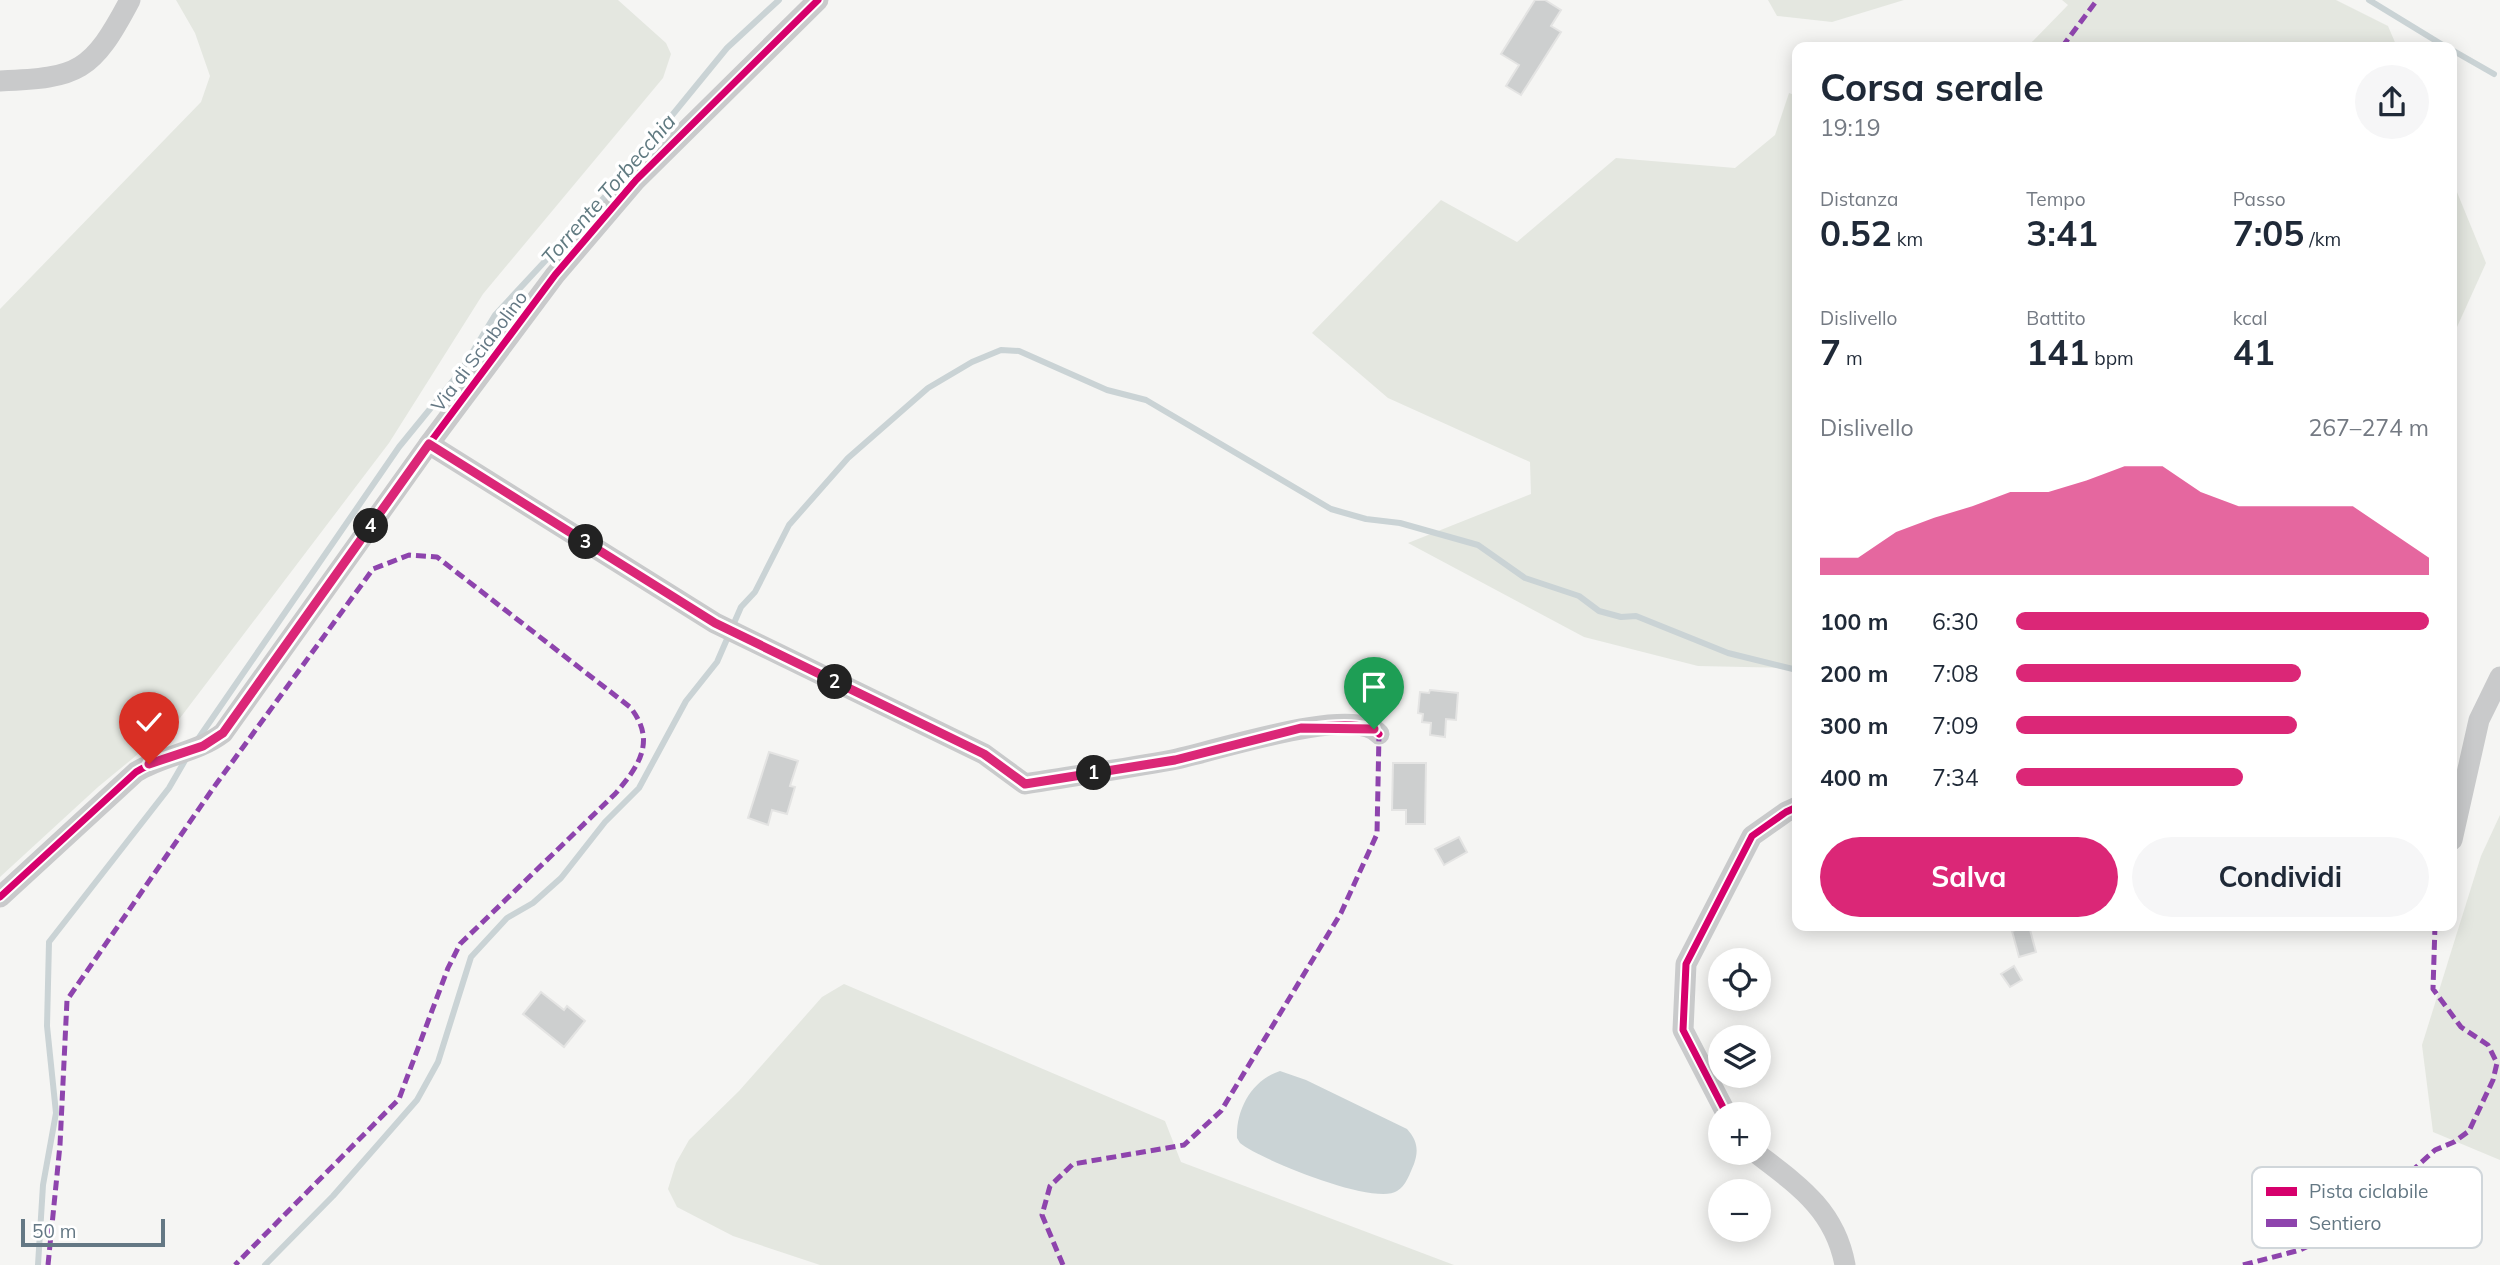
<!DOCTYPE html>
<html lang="it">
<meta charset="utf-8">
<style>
:root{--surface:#fff;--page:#f6f6f7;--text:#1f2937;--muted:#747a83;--accent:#db2777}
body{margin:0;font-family:Mulish,sans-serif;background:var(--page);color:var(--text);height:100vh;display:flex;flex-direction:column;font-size:26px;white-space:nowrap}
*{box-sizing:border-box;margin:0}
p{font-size:23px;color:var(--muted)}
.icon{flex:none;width:38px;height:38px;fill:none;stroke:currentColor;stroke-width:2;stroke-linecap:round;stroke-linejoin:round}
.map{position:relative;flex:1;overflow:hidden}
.sheet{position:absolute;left:1792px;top:42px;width:665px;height:889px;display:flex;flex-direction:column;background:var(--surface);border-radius:14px;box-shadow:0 4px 18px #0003}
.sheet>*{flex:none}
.buttons{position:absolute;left:1708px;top:948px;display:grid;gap:14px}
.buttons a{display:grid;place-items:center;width:63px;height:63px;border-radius:50%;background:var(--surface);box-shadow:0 4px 18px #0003;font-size:35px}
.scale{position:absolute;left:21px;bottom:18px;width:144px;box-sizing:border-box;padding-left:7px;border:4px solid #647884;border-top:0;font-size:19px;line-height:24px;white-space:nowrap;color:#647884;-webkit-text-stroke:5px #fff;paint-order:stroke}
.pin{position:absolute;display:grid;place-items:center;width:60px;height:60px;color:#fff;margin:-72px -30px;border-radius:50% 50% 50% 0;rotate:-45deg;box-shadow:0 0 7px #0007}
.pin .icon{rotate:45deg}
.km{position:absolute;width:35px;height:35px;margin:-18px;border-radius:50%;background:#222;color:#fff;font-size:19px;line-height:35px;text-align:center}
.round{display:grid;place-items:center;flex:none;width:74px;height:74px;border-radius:37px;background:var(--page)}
.summary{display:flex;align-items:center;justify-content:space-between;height:119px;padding:0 28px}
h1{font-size:38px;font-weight:700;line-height:52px}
.stats{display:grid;grid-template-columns:repeat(3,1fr);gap:10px;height:119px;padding:7px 28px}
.stats div{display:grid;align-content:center}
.stats b{font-size:35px;font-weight:700}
.stats small{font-size:19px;font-weight:400}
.stats p{font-size:19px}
.chart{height:196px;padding:14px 28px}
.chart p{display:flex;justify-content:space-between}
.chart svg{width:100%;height:126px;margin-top:7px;fill:var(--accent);opacity:.7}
.action{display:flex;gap:14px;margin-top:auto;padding:14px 28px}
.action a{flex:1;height:80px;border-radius:42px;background:var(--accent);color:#fff;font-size:28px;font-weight:700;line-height:80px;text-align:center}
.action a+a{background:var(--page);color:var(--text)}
ul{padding:0 28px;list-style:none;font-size:23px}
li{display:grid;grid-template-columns:112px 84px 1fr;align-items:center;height:52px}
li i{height:18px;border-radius:9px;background:var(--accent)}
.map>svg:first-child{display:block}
</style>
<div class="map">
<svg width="2500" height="1265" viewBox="0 0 2500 1265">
<rect width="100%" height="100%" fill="#f5f5f3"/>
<g fill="#e4e7e0">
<path d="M176,0h442l48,43 5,11 -8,24 -180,216 -94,149 -212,279 -79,65 -98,90v-568l201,-207 9,-26 -15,-43z"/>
<path d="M1768,0h136l-72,22 -55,-6z"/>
<path d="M2062,0h274l52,26 9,21h-370l41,-42z"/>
<path d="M1789,93l8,3v572l-99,-2 -114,-29 -176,-94 123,-49 -1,-32 -142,-64 -76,-65 129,-133 76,42 99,-84 119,10 40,-33z"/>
<path d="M2452,180l34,83 -34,75z"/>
<path d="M2500,815v345l-67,-28 -11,-87 59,-189z"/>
<path d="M844,984l321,137 16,41 273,103h-634l-87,-29 -56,-29 -9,-18 8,-26 13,-23 50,-49 83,-94z"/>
</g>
<path fill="#cad3d5" d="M1280,1071l26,9 101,49c10,11 12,21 7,35 -4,9 -8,22 -17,27 -22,15 -136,-31 -157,-48l-3,-5c-1,-29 15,-58 43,-67z"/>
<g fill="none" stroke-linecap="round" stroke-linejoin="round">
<g stroke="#cad3d5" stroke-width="6">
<path d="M2369,0l77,47"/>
<path d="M2452,50l42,24"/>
<path d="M198,739l201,-292 62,-76 34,-56 116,-125 116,-142 52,-48"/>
<path d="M38,1265l5,-80 13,-72 -9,-87 2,-84 120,-154 18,-31"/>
<path d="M265,1265l68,-69 84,-96 21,-38 33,-105 36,-39 26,-15 28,-25 44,-56 34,-34 47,-87 31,-39 24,-55 14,-15 34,-67 59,-67 80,-70 44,-26 29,-12 18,1 88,39 39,10 185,109 35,10 34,4 78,22 47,33 54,18 20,15 22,6 15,-1 92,37 69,17"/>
</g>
</g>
<g fill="#cdcfcf" stroke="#e4e4e3" stroke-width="2">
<path d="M1535,0h10l16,10 -10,16 10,6 -40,63 -15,-9 13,-21 -18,-11z"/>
<path d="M1430,690l28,3 -2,27 -10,-1 -1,18 -15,-2 1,-12 -9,-1 1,-8 -5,-1 2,-21 9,1z"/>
<path d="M769,752l29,9 -8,25 5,1 -8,27 -15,-4 -4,15 -20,-7z"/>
<path d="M1393,763h33l-1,61h-19v-14h-14z"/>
<path d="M1459,837l8,15 -23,13 -9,-16z"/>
<path d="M2029,926l7,26 -17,5 -7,-26z"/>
<path d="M2014,966l8,14 -12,7 -9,-13z"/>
<path d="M541,992l23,18 3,-4 18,15 -21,26 -41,-33z"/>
</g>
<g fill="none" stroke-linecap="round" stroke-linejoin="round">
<g stroke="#c9cacb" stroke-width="21">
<path d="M0,81c79,-3 92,-9 130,-81"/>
<path d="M429,444l286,179 269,131 41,30c49,-8 98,-15 147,-24 38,-7 181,-56 207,-26"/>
<path d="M2452,840l27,-120 21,-43"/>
<path d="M0,897l136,-125c27,-17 61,-19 87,-39l206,-289 126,-169 81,-95 182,-180"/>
<path d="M1727,1115l-44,-85 3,-66 66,-128 34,-24 11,-5"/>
<path d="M1756,1153c42,32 79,57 89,112"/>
</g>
<g stroke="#8e44ad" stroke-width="5" stroke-dasharray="10 5" stroke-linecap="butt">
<path d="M2062,47l35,-47"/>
<path d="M48,1265l12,-120 7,-145 147,-213 159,-218 36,-14 28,2 193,150c27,34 9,59 -15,87l-155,150 -12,24 -49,131 -164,166"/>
<path d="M1063,1265l-21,-50 8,-29 23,-22 111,-19 37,-34 120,-198 36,-79 2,-100"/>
<path d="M2243,1265l57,-15 41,-20 32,-24 62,-56 19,-8 15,-11 24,-51 4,-17 -9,-18 -27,-18 -28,-38 2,-63"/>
</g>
<defs>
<g id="cycleway">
<path d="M429,444l286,179 269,131 41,30c49,-8 98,-15 147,-24 38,-7 181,-56 207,-26"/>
<path d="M0,897l136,-125c27,-17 61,-19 87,-39l206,-289 126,-169 81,-95 182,-180"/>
<path d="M1727,1115l-44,-85 3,-66 66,-128 34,-24 11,-5"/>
</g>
</defs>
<use href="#cycleway" stroke="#fff" stroke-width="11"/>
<use href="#cycleway" stroke="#d6006c" stroke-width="7"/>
</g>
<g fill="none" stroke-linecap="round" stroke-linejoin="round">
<defs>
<path id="route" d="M149,764l54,-18 20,-13 206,-289 286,179 269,131 41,30 150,-24 126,-32 73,1"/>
</defs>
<use href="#route" stroke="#fff" stroke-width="14"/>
<use href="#route" stroke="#db2777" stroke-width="9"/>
</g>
<g text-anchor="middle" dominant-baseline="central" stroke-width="7" stroke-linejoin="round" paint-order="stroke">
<g font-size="19" fill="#647884" stroke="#fff">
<text transform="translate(479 351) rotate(-53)">Via di Sciabolino</text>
</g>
<g font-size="21" font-style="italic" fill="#607a81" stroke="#fff">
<text transform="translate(608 189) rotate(-49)">Torrente Torbecchia</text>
</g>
</g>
<rect x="2252" y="1167" width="230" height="81" rx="10" fill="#fff" stroke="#d0d6da" stroke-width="2"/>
<rect x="2266" y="1187" width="31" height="9" fill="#d6006c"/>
<rect x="2266" y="1219" width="31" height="8" fill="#8e44ad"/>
<g font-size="19" fill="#647884">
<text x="2309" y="1198">Pista ciclabile</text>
<text x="2309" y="1230">Sentiero</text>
</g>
</svg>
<div class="buttons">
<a><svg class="icon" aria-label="locate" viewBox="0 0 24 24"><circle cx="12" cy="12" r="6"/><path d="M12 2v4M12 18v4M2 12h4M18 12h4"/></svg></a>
<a><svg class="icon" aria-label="layers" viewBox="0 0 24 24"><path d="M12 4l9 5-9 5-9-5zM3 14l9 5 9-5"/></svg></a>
<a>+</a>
<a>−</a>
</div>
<div class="scale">50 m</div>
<div class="pin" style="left:1374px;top:729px;background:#1e9e55"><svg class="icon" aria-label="arrive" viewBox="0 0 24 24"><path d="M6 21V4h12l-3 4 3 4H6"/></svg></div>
<div class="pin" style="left:149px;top:764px;background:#d93025"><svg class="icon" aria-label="check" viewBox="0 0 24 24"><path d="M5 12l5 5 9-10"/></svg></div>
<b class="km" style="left:1094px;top:773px">1</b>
<b class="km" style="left:835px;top:682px">2</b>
<b class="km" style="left:586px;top:542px">3</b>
<b class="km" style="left:371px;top:526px">4</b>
<section class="sheet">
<div class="summary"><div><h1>Corsa serale</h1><p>19:19</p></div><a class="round"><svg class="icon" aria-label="share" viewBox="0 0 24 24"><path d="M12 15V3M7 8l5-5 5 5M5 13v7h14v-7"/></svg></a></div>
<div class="stats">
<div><p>Distanza</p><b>0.52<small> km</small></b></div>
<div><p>Tempo</p><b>3:41</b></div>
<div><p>Passo</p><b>7:05<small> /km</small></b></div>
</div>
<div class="stats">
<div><p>Dislivello</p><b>7<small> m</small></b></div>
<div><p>Battito</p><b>141<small> bpm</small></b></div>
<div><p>kcal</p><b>41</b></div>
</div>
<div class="chart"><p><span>Dislivello</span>267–274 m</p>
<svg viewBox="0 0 160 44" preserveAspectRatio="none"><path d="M0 44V38L10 38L20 29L30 24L40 20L50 15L60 15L70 11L80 6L90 6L100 15L110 20L120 20L130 20L140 20L150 29L160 38V44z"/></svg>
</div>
<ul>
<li><b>100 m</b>6:30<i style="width:100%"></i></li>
<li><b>200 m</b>7:08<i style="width:69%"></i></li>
<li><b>300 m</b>7:09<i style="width:68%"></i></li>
<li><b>400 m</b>7:34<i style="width:55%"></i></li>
</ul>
<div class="action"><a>Salva</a><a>Condividi</a></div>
</section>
</div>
